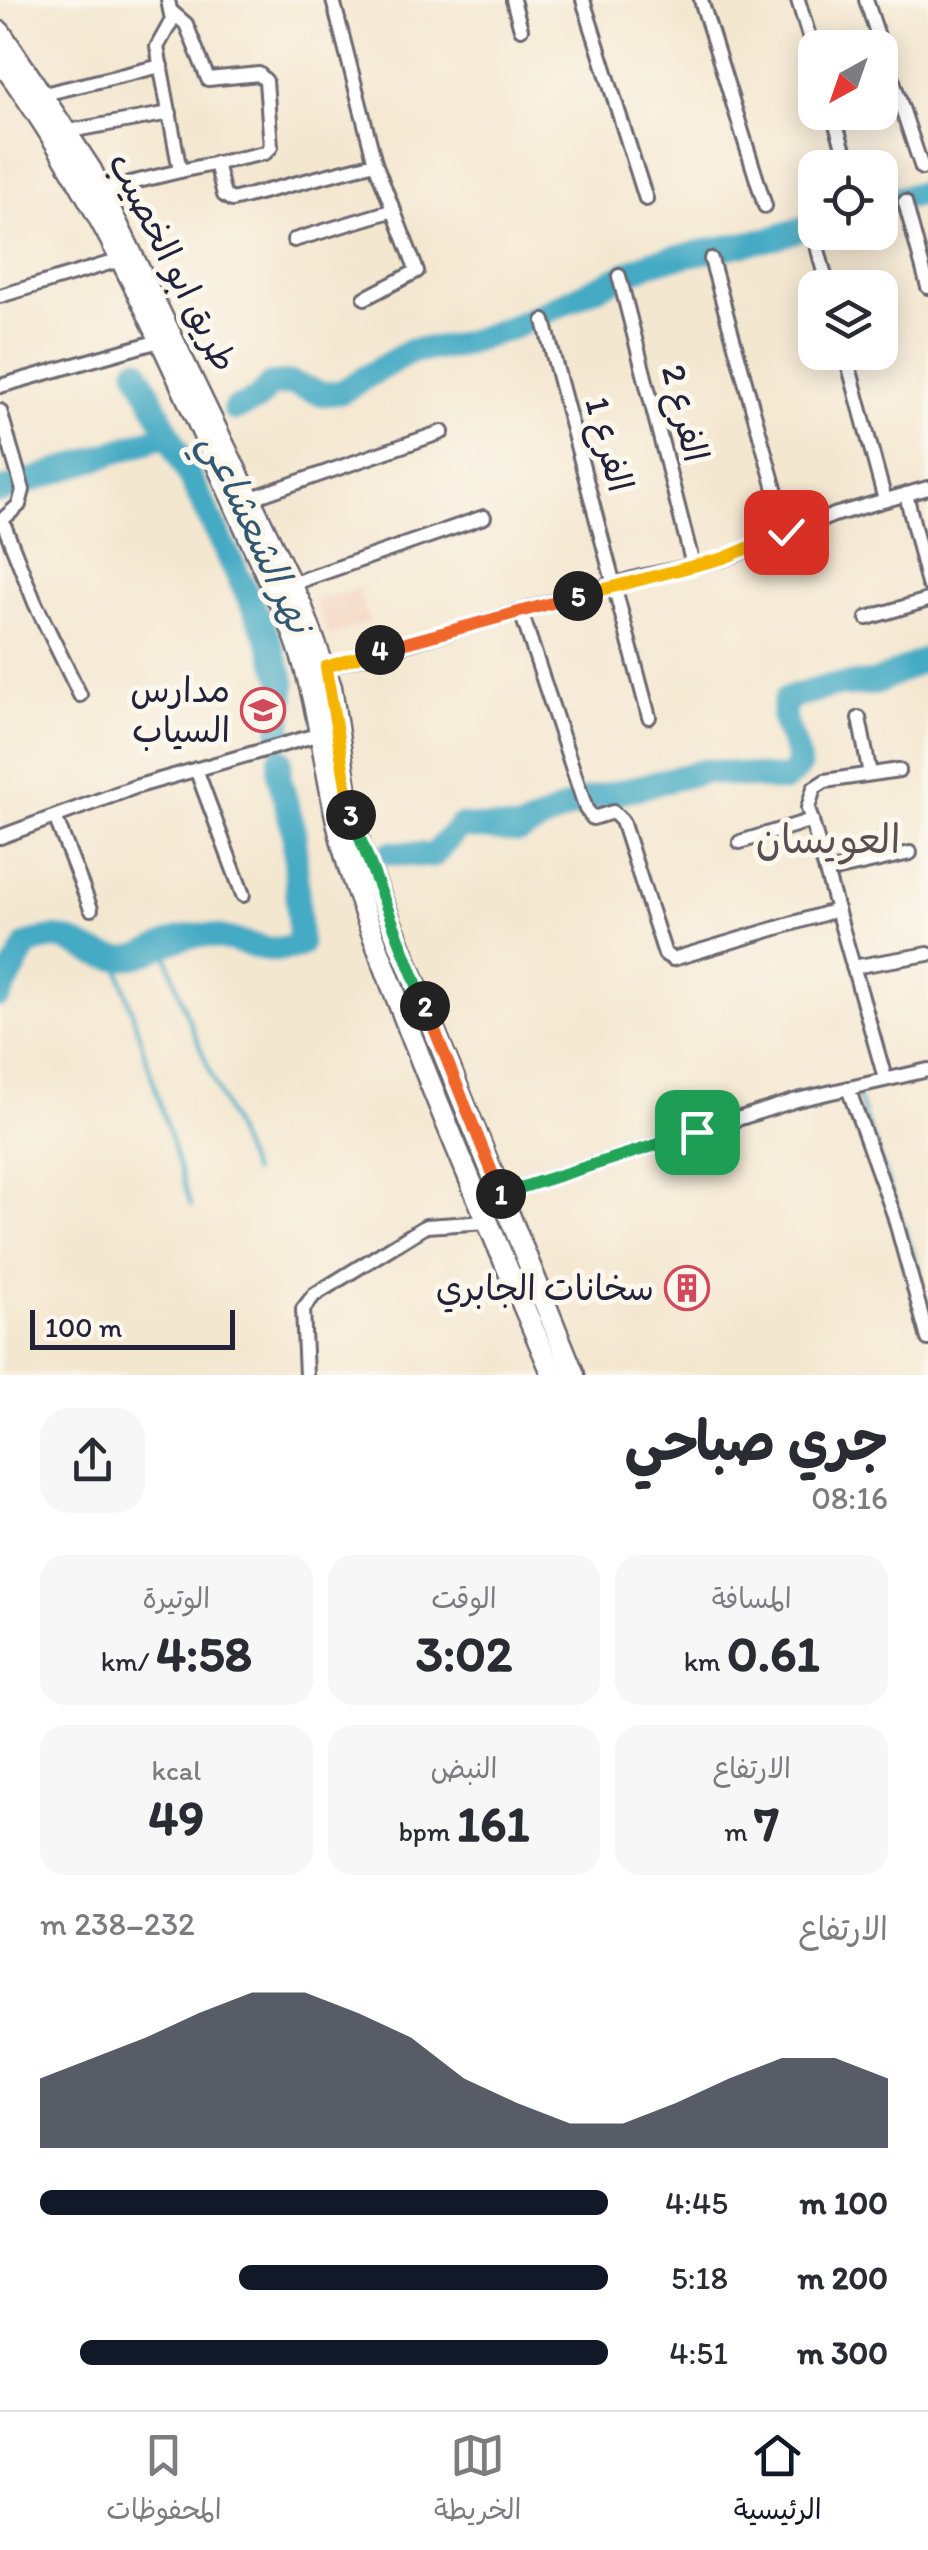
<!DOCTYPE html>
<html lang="ar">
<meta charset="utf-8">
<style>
:root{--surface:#fff;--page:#f7f7f7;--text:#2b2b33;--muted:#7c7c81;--line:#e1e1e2;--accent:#111827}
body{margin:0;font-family:Itim,"Playpen Sans Arabic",sans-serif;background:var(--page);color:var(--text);direction:rtl;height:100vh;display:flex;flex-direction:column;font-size:38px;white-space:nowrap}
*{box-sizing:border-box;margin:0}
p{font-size:32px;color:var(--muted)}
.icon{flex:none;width:55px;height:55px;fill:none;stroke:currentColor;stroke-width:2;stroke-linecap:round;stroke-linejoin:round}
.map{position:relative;height:1375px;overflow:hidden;direction:ltr}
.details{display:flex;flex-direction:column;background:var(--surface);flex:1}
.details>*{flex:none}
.needle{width:65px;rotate:220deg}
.controls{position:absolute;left:798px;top:30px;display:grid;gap:20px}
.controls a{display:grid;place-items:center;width:100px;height:100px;border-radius:20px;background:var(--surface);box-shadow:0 5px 25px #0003;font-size:50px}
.scale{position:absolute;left:30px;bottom:25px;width:205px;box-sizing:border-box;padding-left:10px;border:5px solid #22223b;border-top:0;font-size:28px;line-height:35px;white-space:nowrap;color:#22223b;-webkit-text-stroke:8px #fbf7ec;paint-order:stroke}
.pin{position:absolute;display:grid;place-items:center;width:85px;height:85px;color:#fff;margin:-42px;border-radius:20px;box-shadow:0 5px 15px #0006}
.km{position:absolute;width:50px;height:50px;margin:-25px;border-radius:50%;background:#222;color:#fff;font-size:28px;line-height:50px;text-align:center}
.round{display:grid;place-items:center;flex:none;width:105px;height:105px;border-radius:30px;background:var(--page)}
.head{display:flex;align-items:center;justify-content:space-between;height:170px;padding:0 40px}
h1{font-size:55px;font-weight:700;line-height:75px}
.figures{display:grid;grid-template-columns:repeat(3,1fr);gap:15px;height:170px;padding:10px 40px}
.figures div{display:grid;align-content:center;border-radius:25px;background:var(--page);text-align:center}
.figures b{font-size:50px;font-weight:700}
.figures small{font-size:28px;font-weight:400}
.figures p{font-size:28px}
.chart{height:280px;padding:20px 40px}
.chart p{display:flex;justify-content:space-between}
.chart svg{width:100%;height:180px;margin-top:10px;fill:var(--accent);opacity:.7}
ul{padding:0 40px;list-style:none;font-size:32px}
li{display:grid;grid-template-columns:160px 120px 1fr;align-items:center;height:75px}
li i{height:25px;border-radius:12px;background:var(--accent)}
.dock{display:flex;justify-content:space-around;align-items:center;height:140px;border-top:2px solid var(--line);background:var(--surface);font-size:28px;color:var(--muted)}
.dock a{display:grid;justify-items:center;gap:5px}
.dock .selected{color:var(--accent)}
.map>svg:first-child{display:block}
</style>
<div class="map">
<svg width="928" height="1375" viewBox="0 0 928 1375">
<rect width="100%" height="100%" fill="#fbf7ec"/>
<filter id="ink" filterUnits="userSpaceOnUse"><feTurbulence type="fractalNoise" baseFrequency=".01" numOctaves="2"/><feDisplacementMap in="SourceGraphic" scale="20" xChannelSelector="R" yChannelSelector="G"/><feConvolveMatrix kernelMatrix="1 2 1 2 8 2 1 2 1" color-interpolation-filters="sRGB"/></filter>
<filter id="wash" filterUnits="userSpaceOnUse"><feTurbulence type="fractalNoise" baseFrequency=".0048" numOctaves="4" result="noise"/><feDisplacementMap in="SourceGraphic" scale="40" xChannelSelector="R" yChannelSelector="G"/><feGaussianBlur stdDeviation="2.25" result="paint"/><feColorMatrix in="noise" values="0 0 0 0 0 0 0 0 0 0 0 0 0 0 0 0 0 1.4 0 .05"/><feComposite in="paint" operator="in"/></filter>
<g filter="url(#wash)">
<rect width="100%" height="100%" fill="#f4e7d0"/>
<path fill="#f4d3c0" d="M358,589l11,33 -40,14 -14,-35z"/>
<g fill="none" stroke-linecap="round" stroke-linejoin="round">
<g stroke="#44aac4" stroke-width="4">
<path d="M163,944l23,69 66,160"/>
<path d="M116,959l75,247"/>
<path d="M856,1091l64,181"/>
</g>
<g stroke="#44aac4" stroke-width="25">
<path d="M880,202l48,-10"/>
<path d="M137,369l130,266 17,48 -4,51"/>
<path d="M235,409l22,-9 13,-15 21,-2 32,11 18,-2 69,-41 46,-5 57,-19 139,-65 122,-24 41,-14"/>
<path d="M0,491l169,-57"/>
<path d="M390,853l43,3 27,-30 59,5 63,-30 123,-30 80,9 14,-13c0,-27 -23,-39 -13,-68l45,-13 44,-3 53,-25"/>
<path d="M0,995l27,-50c49,-19 46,8 87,13 31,5 56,-24 88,-23 36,1 61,23 98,10l-6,-112 -15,-57 1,-17"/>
</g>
</g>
</g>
<g filter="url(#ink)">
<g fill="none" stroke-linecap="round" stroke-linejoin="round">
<defs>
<g id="street">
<path d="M333,0l42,163 42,108 -52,27"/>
<path d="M513,0l8,29"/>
<path d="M583,0l63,199"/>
<path d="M701,0l64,206"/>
<path d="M798,0l17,56"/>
<path d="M866,0l56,168"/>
<path d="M172,12l14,12 22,55 51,-5 7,7 5,66 -6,6 -85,18"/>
<path d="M44,94l117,-28"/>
<path d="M832,112l12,38"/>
<path d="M69,131l101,-18"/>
<path d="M216,163l8,32 8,5 143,-37"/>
<path d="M101,190l79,-19 -23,-124 15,-27 -4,-20"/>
<path d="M905,202l23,85"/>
<path d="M814,234l14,54"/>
<path d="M294,240l100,-30"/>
<path d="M711,259l76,273"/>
<path d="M619,276l74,289"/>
<path d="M0,296l120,-36"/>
<path d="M544,321l105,396"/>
<path d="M845,352l40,148"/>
<path d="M0,386l159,-45"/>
<path d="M0,411l23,79 -4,15 -17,15 33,83 45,92"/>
<path d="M906,494l22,90"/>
<path d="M252,498l190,-66"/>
<path d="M291,584l193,-67"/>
<path d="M521,612l65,197 7,9 20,-6 9,9 43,133 8,5 164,-49"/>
<path d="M867,618l61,-18"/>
<path d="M326,667l314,-90 84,-18 110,-44 94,-27"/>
<path d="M859,718l11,56"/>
<path d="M196,769l47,126"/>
<path d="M56,819l35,90"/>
<path d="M0,837l135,-50 185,-53"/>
<path d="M740,842l72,-22"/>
<path d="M826,872l84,-19"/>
<path d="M853,967l75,-13"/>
<path d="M885,1078l-77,-270 6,-20 11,-7 74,-11"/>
<path d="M848,1088l46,127 34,124"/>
<path d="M498,1195l299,-95 131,-30"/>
<path d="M306,1375l-3,-66 11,-14 112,-69 61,-4"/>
</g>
<g id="primary">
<path d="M0,32l91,138 210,435 30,82 18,121 12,41 213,526"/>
<path d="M0,60c127,172 200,378 292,569 32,81 33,169 61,251 59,167 130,332 200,495"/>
</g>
</defs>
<use href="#street" stroke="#6c676f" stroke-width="18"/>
<use href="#primary" stroke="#6c676f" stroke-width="25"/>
<use href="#street" stroke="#fff" stroke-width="12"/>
<use href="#primary" stroke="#fff" stroke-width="20"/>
</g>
</g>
<g fill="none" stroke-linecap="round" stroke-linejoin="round" filter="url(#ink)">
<defs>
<path id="split-1" d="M501,1194l196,-62"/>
<path id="split-2" d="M425,1006l76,188"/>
<path id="split-3" d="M351,815l74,191"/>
<path id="split-4" d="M351,815l-25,-148 54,-17"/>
<path id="split-5" d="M380,650l198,-54"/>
<path id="split-6" d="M578,596l146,-38 62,-26"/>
</defs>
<use href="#split-1" stroke="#fff" stroke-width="20"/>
<use href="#split-2" stroke="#fff" stroke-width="20"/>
<use href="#split-3" stroke="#fff" stroke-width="20"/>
<use href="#split-4" stroke="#fff" stroke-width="20"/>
<use href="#split-5" stroke="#fff" stroke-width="20"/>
<use href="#split-6" stroke="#fff" stroke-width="20"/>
<use href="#split-1" stroke="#22a559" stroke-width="12"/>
<use href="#split-2" stroke="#f0652b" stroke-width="12"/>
<use href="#split-3" stroke="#22a559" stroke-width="12"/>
<use href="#split-4" stroke="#f5b400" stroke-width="12"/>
<use href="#split-5" stroke="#f0652b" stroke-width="12"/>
<use href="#split-6" stroke="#f5b400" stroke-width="12"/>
</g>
<defs>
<symbol id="school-ring" viewBox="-11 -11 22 22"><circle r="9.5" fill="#fbf7ec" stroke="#d1495b" stroke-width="1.5"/><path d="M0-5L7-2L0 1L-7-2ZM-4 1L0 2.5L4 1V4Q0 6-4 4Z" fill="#d1495b"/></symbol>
<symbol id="building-ring" viewBox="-11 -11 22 22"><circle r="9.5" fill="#fbf7ec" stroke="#d1495b" stroke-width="1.5"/><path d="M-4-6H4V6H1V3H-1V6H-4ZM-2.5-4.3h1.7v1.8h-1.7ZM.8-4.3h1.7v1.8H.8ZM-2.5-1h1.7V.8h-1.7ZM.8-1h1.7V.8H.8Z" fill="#d1495b"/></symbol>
</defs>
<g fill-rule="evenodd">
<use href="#school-ring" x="238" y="685" width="50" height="50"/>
<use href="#building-ring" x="662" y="1263" width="50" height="50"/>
</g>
<g text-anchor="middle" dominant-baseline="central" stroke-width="10" stroke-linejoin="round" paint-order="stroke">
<g font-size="35" fill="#22223b" stroke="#fbf7ec">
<text transform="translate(173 262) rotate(63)">طريق ابو الخصيب</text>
<text transform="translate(685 413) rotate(76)">الفرع 2</text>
<text transform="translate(609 444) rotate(75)">الفرع 1</text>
</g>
<g font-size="35" fill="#22223b" stroke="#fbf7ec" text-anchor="end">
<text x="230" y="690">مدارس<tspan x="230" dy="40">السياب</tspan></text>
<text x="654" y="1288">سخانات الجابري</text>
</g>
<g font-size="38" font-style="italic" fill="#305872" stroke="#fbf7ec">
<text transform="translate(257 533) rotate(65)">نهر الشعشاعي</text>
</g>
<g font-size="40" fill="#5b4e52" stroke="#fbf7ec">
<text x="828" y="839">العويسان</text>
</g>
</g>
</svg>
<div class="controls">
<a><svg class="needle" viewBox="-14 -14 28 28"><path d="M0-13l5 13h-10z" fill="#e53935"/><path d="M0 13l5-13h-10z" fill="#7c7c81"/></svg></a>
<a><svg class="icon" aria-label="locate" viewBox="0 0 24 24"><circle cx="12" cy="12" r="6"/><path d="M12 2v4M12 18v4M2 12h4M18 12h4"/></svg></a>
<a><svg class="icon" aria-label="layers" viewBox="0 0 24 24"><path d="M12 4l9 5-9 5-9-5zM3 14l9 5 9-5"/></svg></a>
</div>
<div class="scale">100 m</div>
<div class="pin" style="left:697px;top:1132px;background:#1e9e55"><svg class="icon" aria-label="arrive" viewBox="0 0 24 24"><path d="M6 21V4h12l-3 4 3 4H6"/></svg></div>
<div class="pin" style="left:786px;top:532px;background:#d93025"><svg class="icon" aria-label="check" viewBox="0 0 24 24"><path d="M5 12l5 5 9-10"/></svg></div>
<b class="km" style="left:501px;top:1194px">1</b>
<b class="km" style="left:425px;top:1006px">2</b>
<b class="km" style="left:351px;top:815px">3</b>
<b class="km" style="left:380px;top:650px">4</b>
<b class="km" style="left:578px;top:596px">5</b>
</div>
<section class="details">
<div class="head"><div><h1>جري صباحي</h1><p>08:16</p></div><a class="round"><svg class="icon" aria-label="share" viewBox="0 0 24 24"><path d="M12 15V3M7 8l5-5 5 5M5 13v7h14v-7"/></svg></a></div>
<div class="figures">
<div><p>المسافة</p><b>0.61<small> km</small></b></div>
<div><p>الوقت</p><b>3:02</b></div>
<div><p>الوتيرة</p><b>4:58<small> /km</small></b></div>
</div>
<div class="figures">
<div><p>الارتفاع</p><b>7<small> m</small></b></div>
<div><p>النبض</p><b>161<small> bpm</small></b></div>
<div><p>kcal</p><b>49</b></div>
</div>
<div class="chart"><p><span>الارتفاع</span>232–238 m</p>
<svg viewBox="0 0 160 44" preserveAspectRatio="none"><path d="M0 44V27L10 22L20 17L30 11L40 6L50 6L60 11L70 17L80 27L90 33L100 38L110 38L120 33L130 27L140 22L150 22L160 27V44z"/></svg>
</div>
<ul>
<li><b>100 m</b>4:45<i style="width:100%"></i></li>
<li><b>200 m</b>5:18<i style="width:65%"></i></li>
<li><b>300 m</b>4:51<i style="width:93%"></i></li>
</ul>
</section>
<nav class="dock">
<a class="selected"><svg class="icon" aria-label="home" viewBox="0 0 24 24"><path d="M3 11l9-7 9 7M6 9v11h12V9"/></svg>الرئيسية</a>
<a><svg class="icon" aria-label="map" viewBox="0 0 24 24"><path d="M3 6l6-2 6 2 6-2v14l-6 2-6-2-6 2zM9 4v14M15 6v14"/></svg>الخريطة</a>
<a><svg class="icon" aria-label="saved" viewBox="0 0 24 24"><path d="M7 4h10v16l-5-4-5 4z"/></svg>المحفوظات</a>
</nav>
